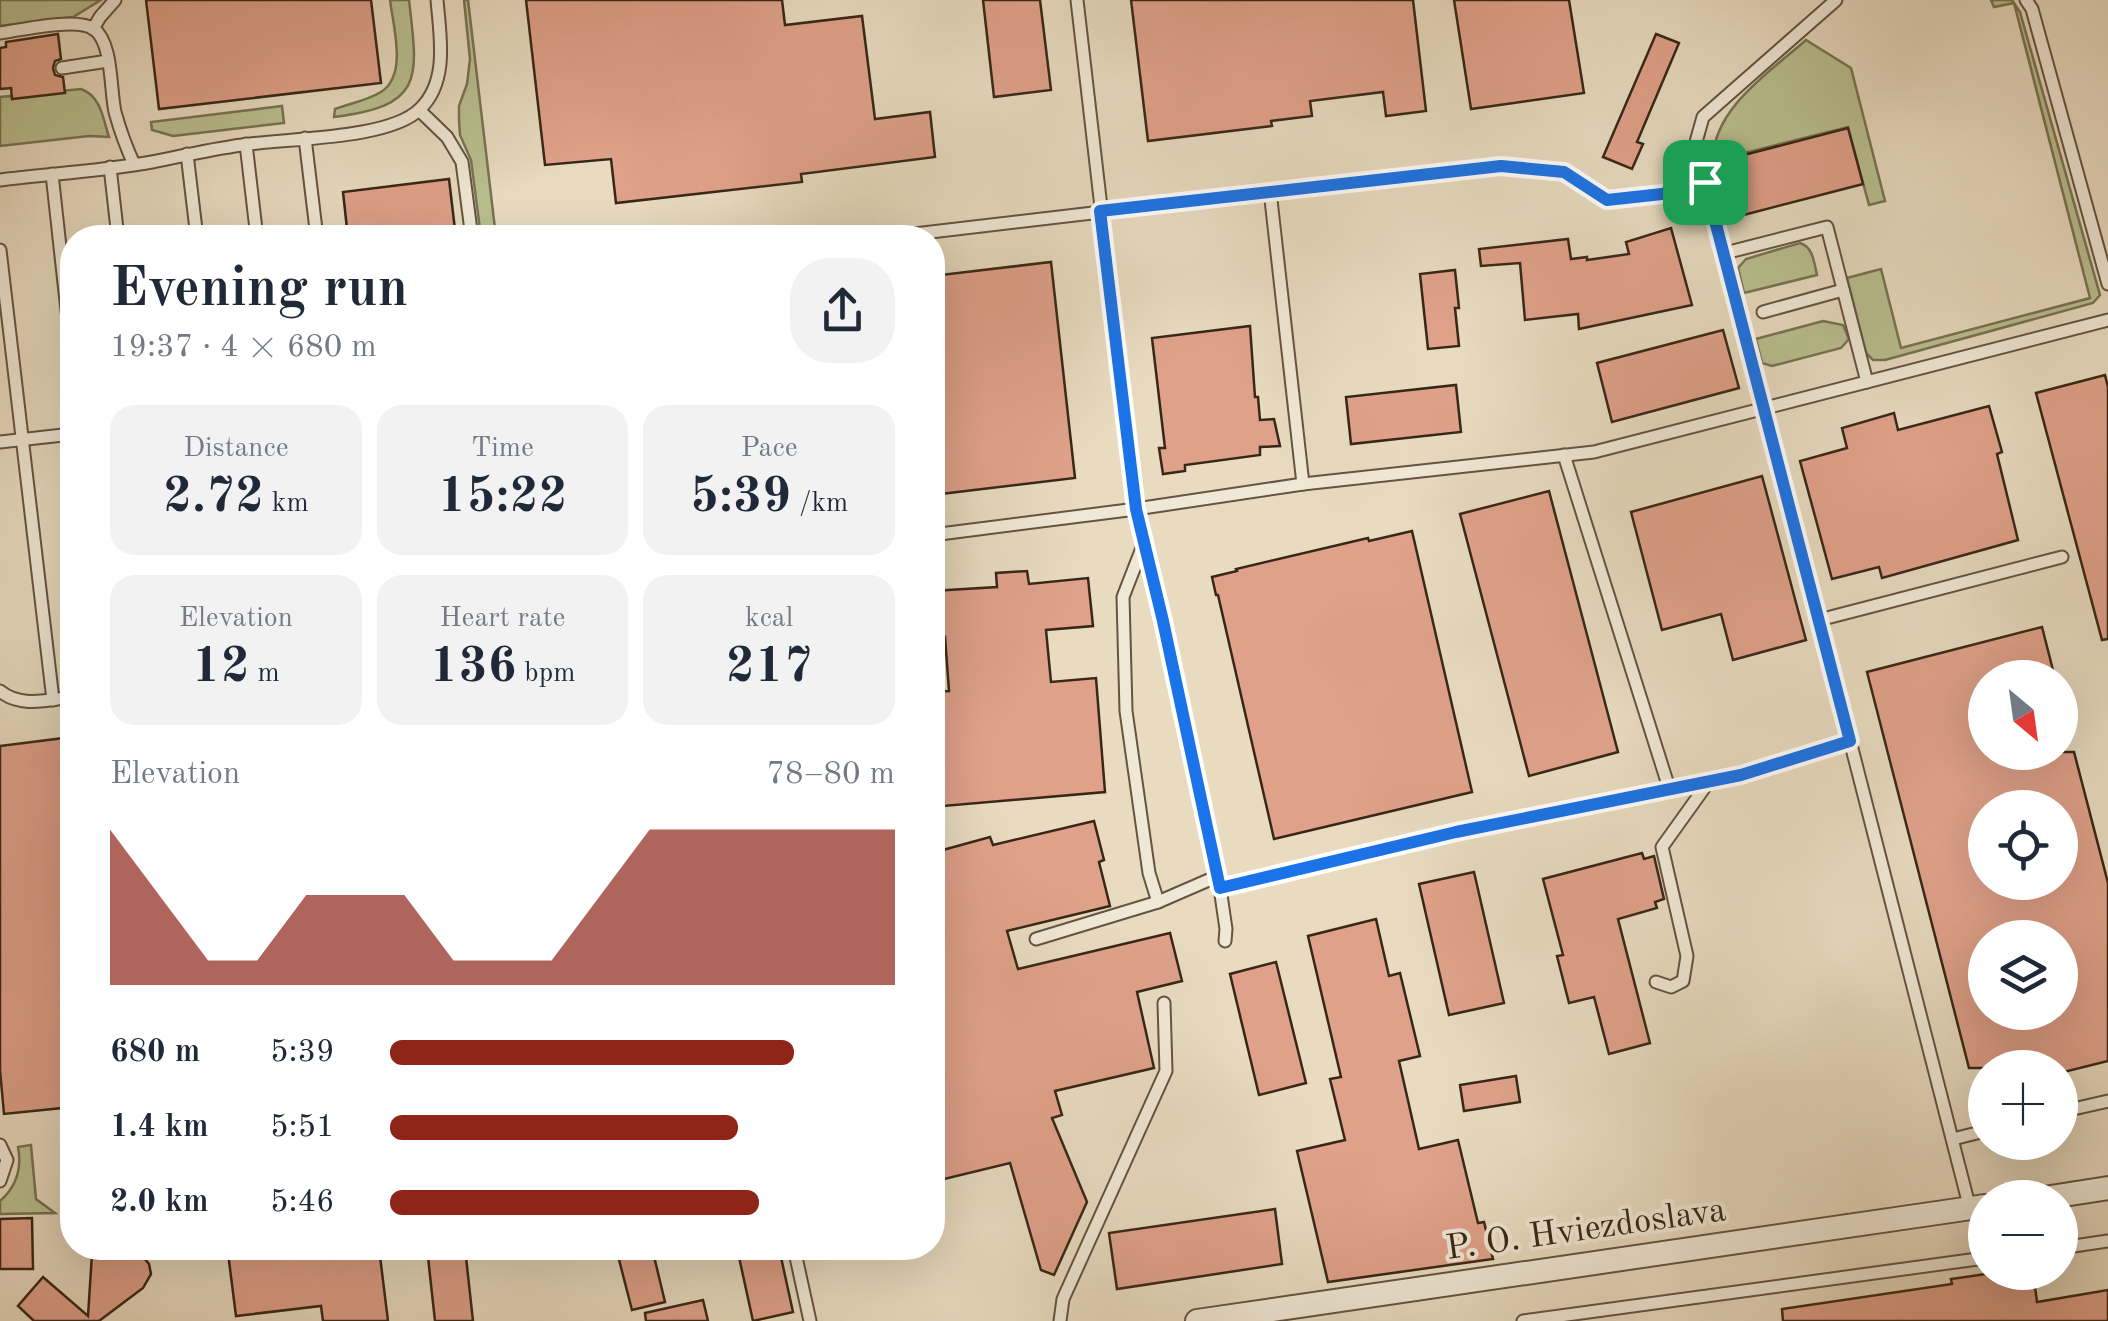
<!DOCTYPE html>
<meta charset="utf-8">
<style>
:root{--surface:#fff;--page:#f2f2f3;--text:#1f2937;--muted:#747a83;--accent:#8f2418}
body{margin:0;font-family:"Old Standard TT",serif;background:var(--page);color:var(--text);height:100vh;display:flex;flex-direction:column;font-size:38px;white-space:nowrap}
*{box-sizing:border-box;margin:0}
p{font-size:32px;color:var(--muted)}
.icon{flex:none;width:55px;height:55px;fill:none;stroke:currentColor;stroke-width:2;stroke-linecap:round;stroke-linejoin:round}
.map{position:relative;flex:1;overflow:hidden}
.panel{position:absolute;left:60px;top:225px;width:885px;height:1035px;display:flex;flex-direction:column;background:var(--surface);border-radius:40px;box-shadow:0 10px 40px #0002}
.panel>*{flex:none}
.needle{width:65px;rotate:151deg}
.tools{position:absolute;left:1968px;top:660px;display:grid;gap:20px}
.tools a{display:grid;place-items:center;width:110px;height:110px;border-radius:50%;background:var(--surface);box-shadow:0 10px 40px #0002;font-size:50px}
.pin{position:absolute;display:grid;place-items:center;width:85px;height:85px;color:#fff;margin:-42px;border-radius:20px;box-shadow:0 5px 15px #0006}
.round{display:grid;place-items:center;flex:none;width:105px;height:105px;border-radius:40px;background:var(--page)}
.overview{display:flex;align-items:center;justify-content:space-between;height:170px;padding:0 50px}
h1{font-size:55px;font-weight:700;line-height:75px}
.stats{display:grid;grid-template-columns:repeat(3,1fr);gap:15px;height:170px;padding:10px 50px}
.stats div{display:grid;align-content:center;border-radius:25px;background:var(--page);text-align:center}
.stats b{font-size:50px;font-weight:700}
.stats small{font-size:28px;font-weight:400}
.stats p{font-size:28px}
.chart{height:280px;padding:20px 50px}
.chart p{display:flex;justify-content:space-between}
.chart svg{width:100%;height:180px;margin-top:10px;fill:var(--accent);opacity:.7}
ul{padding:0 50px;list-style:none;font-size:32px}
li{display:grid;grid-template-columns:160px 120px 1fr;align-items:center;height:75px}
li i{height:25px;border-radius:12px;background:var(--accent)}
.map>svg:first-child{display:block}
</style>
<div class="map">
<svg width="2108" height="1321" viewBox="0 0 2108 1321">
<rect width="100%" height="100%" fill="#e8dbc0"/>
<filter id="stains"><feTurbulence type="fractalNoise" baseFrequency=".002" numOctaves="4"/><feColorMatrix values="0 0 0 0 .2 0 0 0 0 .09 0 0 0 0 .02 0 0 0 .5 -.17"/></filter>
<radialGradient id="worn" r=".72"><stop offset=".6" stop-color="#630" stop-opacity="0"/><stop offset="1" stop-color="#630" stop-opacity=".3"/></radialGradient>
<g fill="#b9bf90" stroke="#787354" stroke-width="2.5">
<path d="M0,0h101l-28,17 -73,9z"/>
<path d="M390,0h19c9,78 16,106 -75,117l1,-8c16,-6 31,-8 46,-17 27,-17 12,-66 9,-92z"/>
<path d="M464,0h4l28,237h-15l-10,-77 -11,-25 -1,-15v-14l8,-22 3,-25z"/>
<path d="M1991,0h21l8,12 80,283 -7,8 -208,57h-12l-6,-6 -2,-5 -18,-71 34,-9 20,79 189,-50 -76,-295 -20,4z"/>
<path d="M1806,40l45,28 34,133 -16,4 -21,-78 -135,34c-1,-52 58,-90 93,-121z"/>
<path d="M81,89c20,7 22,30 28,48l-20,-1 -89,10v-49z"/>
<path d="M282,106l2,17 -111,13 -21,-6 -1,-8z"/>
<path d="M1800,243c13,4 14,19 17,32l-73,18 -6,-25 8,-9z"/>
<path d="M1823,321l20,4 6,14 -8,9 -69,18 -10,-3 -6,-24z"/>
<path d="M31,1145l5,54 19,14 -55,1v-13c16,-14 22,-33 18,-54z"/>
</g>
<g fill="#dfa18a" stroke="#382717" stroke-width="2.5" fill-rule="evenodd">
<path d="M146,0h225l10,83 -222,26z"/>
<path d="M526,0h256l3,25 77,-9 13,103 55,-7 5,45 -134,17 1,8 -186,21 -5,-44 -66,6z"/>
<path d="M983,0h57l11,90 -57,7z"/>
<path d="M1131,0h282l13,111 -40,5 -3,-24 -73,9 2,15 -41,5 1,5 -124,15z"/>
<path d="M1454,0h115l15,93 -113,16z"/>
<path d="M58,34l3,25 -6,2 -2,7 2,7 8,2 2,16 -53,6 -1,-11 -11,1v-41l6,-1v-5z"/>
<path d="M1656,34l23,9 -42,99 6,2 -11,25 -29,-12z"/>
<path d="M1848,128l15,56 -131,34 -15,-56z"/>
<path d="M449,179l7,59h-108l-5,-46z"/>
<path d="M1671,228l21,77 -113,24 -1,-15 -53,6 -5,-57 -39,3 -2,-17 89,-10 3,20 16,-2v3l42,-6 -3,-12z"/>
<path d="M1051,262l24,216 -143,17v-219z"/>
<path d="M1455,270l4,38h-4l4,38 -31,3 -8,-75z"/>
<path d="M1250,326l5,71h3l2,23 14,-1 6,27 -20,1v8l-75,10v6l-22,3 -4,-26h6l-13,-110z"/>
<path d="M1723,330l16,58 -127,34 -15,-59z"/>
<path d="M2105,375l3,12v252l-6,1 -66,-247z"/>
<path d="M1456,385l5,47 -110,12 -5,-47z"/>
<path d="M1989,406l13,46 -5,2 21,86 -136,38 -3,-11 -47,12 -32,-118 47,-13 -5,-20 52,-15 4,17z"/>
<path d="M1762,476l44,164 -73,20 -12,-46 -59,16 -31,-118z"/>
<path d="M1549,491l69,261 -89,24 -69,-262z"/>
<path d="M1412,531l60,261 -198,47 -56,-244h-2l-4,-18 25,-6 -1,-2 132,-31 1,3z"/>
<path d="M1027,571l2,13 59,-6 5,48 -47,4 5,52 45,-4 9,114 -173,15v-115l17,-1 -4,-54 -13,2v-48l65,-4 -1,-14z"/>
<path d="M2042,627l13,51h-70v74h89l34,131v178l-48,12v-5h-91l-102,-396zM1985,808h75v74h-75zM1985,938h75v74h-75z"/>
<path d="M72,737v370l-68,7 -4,-44v-324z"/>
<path d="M1094,821l10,39 -5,2 11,44 -103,25 11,38 152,-36 12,48 -45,11 17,76 -99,23 7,24 -10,3 35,84 -33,73 -13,-5 -31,-107 -78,19v-329l58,-16 3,8z"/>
<path d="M1642,853l2,6 10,-3 10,43 -9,3 2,6 -39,11 32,124 -41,11 -15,-57 -25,6 -12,-47 6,-1 -20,-76z"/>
<path d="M1474,872l30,131 -55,12 -30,-131z"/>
<path d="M1376,919l13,57 11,-3 20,83 -21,5 20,88 39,-9 20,83 6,-1 9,37 -165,23 -31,-131 48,-11 -15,-61 11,-2 -33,-141z"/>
<path d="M1276,962l30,121 -47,12 -29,-121z"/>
<path d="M1516,1076l4,26 -56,9 -4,-26z"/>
<path d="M1275,1209l7,55 -165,25 -8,-56z"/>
<path d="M32,1218l1,51h-33v-50z"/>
<path d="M129,1248h7l13,16 2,10 -8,14 -44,33h-65l-16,-15 25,-29 45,39 4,-62 37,2z"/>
<path d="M267,1248h112l9,73h-65l-2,-15 -85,10 -8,-63z"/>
<path d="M427,1248h38l8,73h-38z"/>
<path d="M616,1248h36l13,54 -33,8z"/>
<path d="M737,1248h42l14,64 -40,9z"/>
<path d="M2000,1272h33l4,30 71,-12v31h-325l-1,-12 170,-25 -1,-5z"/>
<path d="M703,1300l5,21h-62l-1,-8z"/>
</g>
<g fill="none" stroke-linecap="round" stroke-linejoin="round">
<defs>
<g id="service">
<path d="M1077,0l59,509 27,112 57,267 236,-56 285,-57 110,-34"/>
<path d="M1836,0l-133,117 -9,32 31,104 245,956"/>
<path d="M2026,0l6,9 76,275"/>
<path d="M93,29l7,-12 15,-17"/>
<path d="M0,33c22,-3 76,-16 94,-4 19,14 16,61 21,83 5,18 11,35 19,52"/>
<path d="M62,68l46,-7"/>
<path d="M419,110l28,27 15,25 10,76"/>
<path d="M305,138l12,100"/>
<path d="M246,144l11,94"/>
<path d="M187,154l10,84"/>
<path d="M110,167l8,71"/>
<path d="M52,174l20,182"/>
<path d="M0,180c50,-6 102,-9 152,-18 30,-6 60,-13 90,-17 44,-7 147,-5 178,-36 29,-28 20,-73 17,-109"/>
<path d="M1270,191l33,293"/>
<path d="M880,238l621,-73 62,7 44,28 55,-6 43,-12"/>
<path d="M0,250l53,450"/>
<path d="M1725,253l102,-26 40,155"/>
<path d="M1763,312l80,-22"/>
<path d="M0,442l72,-8"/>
<path d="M1564,455l105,333"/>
<path d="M932,535l204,-26 167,-25 291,-32 514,-132"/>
<path d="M1144,543l-21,54 3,114 23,162 9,29"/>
<path d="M1819,620l243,-63"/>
<path d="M0,691c20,17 48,9 72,6"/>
<path d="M1220,888l6,41 -1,12"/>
<path d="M1036,939l122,-37 60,-26"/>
<path d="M1656,982l15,5 12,-6 4,-25 -25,-109 48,-67"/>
<path d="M2060,1112l48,-11"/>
<path d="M1953,1139l32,-8"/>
<path d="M0,1145l7,15 -7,21"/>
<path d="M794,1248l16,73"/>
<path d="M2060,1248l48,-7"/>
<path d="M1060,1321l3,-22 103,-228 -2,-68"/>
<path d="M1523,1321l462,-63"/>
</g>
<g id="minor">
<path d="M2044,1198l64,-10"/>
<path d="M1197,1321l788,-115"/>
</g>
</defs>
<use href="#service" stroke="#645441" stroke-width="15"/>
<use href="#minor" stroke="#645441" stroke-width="26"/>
<path stroke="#382717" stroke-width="5" stroke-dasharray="8 5" stroke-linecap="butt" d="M65,716l3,22"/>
<use href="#service" stroke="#f0e8d6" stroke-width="11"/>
<use href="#minor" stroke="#f0e8d6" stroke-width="22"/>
</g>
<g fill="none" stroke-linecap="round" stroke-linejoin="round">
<defs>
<path id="route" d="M1501,166l63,6 43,28 55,-6 43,-12 145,559 -109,34 -285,57 -236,56 -57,-267 -27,-112 -36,-298z"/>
</defs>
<use href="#route" stroke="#fff" stroke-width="20"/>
<use href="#route" stroke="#1a73e8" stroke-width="12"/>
</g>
<g text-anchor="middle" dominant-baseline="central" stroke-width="8" stroke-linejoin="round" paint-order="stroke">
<g font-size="35" fill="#382717" stroke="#f0e8d6">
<text transform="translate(1586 1230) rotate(-8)">P. O. Hviezdoslava</text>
</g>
</g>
<rect width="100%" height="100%" filter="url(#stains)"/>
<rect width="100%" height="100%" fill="url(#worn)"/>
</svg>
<div class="tools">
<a><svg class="needle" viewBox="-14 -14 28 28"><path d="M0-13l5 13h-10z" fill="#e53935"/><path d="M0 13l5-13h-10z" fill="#747a83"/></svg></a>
<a><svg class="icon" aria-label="locate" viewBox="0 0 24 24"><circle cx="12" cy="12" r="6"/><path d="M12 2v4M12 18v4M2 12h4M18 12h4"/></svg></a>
<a><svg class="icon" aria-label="layers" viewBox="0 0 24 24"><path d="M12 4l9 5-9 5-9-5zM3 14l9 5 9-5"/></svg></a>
<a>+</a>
<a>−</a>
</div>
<div class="pin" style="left:1705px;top:182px;background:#1e9e55"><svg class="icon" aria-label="arrive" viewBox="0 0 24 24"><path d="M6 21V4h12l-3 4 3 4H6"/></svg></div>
<section class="panel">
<div class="overview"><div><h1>Evening run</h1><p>19:37 · 4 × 680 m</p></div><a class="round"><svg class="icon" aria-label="share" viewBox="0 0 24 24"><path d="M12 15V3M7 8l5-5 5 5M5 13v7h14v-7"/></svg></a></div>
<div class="stats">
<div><p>Distance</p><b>2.72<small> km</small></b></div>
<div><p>Time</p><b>15:22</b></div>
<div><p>Pace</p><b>5:39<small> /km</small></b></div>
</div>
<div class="stats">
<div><p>Elevation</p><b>12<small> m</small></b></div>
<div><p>Heart rate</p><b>136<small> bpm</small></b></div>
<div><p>kcal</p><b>217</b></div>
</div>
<div class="chart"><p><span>Elevation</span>78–80 m</p>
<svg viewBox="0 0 160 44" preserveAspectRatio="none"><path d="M0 44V6L10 22L20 38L30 38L40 22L50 22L60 22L70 38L80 38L90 38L100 22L110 6L120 6L130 6L140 6L150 6L160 6V44z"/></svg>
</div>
<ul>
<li><b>680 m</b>5:39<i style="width:80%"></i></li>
<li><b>1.4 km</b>5:51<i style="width:69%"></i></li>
<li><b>2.0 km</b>5:46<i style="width:73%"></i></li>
</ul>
</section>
</div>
